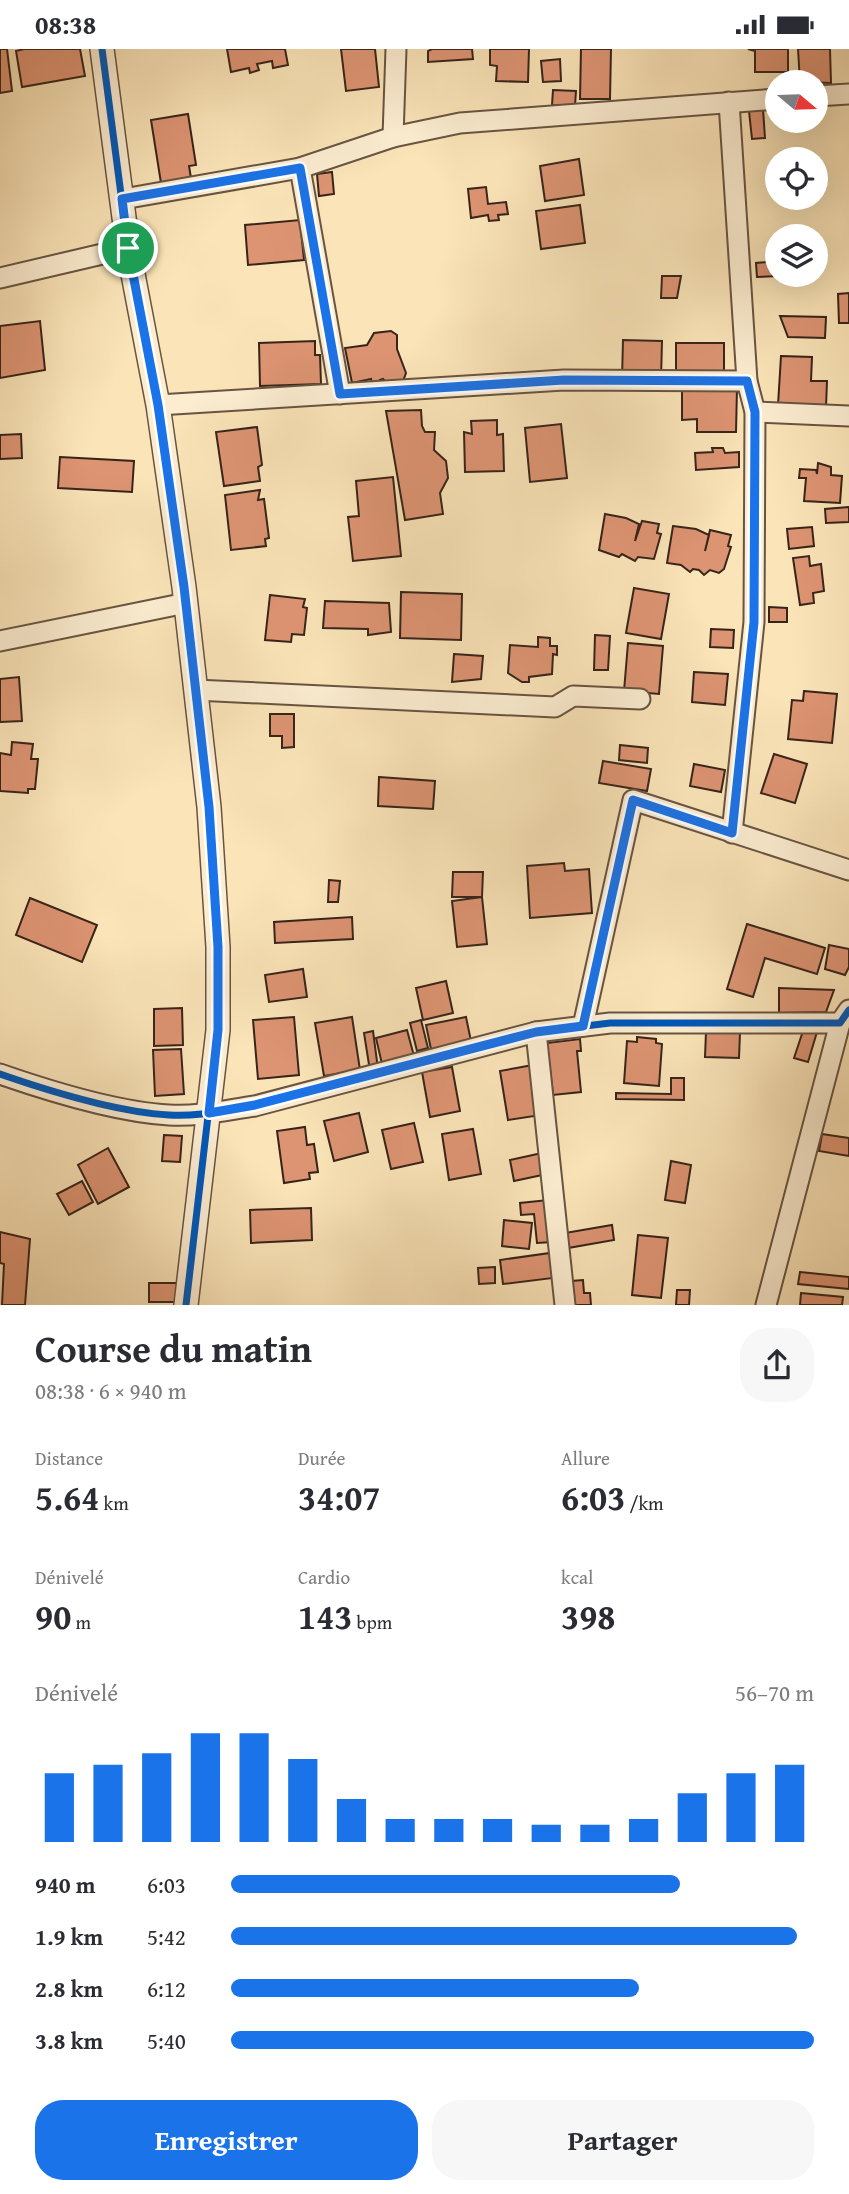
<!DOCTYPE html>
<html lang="fr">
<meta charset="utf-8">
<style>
:root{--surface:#fff;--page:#f7f7f7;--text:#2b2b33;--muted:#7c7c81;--accent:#1a73e8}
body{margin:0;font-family:"Gentium Book Plus",serif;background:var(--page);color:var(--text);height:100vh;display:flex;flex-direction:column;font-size:26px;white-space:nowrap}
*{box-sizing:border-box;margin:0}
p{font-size:23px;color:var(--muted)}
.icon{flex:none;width:38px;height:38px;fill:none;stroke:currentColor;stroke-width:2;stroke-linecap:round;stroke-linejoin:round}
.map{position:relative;height:1256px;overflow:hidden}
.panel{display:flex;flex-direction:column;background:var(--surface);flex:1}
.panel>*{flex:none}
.needle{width:46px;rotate:109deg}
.fabs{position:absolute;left:765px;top:21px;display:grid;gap:14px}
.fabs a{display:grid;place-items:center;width:63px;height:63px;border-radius:50%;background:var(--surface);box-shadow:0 7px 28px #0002;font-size:35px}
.pin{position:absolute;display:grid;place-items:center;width:60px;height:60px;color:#fff;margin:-30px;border:4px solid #fff;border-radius:50%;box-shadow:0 2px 7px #0007}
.round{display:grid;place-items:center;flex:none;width:74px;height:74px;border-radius:28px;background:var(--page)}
.overview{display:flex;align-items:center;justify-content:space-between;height:119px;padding:0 35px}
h1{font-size:38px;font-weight:700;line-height:52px}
.stats{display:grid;grid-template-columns:repeat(3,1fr);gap:10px;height:119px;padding:7px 35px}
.stats div{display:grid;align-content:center}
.stats b{font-size:35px;font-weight:700}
.stats small{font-size:19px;font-weight:400}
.stats p{font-size:19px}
.chart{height:196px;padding:14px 35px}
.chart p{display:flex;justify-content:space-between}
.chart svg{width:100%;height:126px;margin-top:7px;stroke:var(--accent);stroke-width:6}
.button{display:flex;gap:14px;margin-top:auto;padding:14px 35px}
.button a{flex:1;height:80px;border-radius:28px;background:var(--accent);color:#fff;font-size:28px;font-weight:700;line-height:80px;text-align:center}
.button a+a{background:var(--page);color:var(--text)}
ul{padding:0 35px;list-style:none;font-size:23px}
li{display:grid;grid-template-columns:112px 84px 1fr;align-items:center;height:52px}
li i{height:18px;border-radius:9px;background:var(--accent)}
.status{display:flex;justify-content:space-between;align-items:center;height:49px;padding:0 35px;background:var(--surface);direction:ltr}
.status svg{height:19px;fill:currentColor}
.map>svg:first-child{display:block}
</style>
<div class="status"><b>08:38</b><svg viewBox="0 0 49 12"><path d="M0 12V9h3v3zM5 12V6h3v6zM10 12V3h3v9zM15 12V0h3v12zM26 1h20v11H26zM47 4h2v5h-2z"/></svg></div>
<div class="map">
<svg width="849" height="1256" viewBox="0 0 849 1256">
<rect width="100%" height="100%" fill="#fae4b8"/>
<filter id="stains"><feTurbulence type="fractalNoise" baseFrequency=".00286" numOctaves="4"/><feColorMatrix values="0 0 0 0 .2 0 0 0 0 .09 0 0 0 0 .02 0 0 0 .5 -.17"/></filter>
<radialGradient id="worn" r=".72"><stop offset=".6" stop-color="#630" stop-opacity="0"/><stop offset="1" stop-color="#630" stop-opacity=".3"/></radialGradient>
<g fill="#dd9473" stroke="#37241a" stroke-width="2">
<path d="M0,0h7l5,42 -12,2z"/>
<path d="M24,0h56l5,27 -63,11 -6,-36z"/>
<path d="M227,0h58l3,16 -15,3 -1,-7 -15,3 2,6 -9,3 -1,-5 -18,4z"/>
<path d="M341,0h34l4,38 -33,4z"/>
<path d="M432,0h40l1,10 -45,3v-11z"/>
<path d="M490,0h39l-1,33 -32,-1 1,-15 -7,-1z"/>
<path d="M581,0h30l-1,50h-30z"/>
<path d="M748,0h40v23h-33v-21z"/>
<path d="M798,0h32l1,34 -31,-1z"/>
<path d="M560,10l1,22 -18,1 -2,-21z"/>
<path d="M553,41l23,1 -1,15 -23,-1z"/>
<path d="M763,60l2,29 -13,1 -3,-28z"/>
<path d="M188,65l8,51 -7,1 2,12 -30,5 -10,-63z"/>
<path d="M579,110l5,36 -39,6 -5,-35z"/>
<path d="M332,123l2,22 -15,2 -2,-22z"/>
<path d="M486,138l2,17 18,-2 2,12 -10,1 1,5 -10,1 -1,-6 -17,3 -3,-29z"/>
<path d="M580,156l5,38 -44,6 -5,-38z"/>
<path d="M300,171l4,40 -56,5 -3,-40z"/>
<path d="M777,212l1,15 -21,1 -1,-14z"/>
<path d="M662,227h19l-4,22h-16z"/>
<path d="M849,244v30h-10l-1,-29z"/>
<path d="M780,267l46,1 -1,21 -37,-1z"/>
<path d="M40,272l5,49 -45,8v-52z"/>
<path d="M391,282l6,4v14l9,24 -4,11h-14l-5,-5 -3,1 1,3 -9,2 -1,-6 -19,4 -7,-35 22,-3 7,-12z"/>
<path d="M623,291l39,1 -1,39 -39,-1z"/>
<path d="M315,292v14h5l1,29 -61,2 -1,-43z"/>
<rect x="676" y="294" width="48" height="30"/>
<path d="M781,307l31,1 -1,24h16l-1,26 -48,-2z"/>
<path d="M682,339h55l-1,44h-39v-13l-15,1z"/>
<path d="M421,361l1,16 3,6h10l-1,18 12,11 2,17 -8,15 3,21 -38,6 -19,-109z"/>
<path d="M497,371v15l6,-1 1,37 -39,1 -1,-40 8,2 -1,-13z"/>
<path d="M561,375l6,54 -37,4 -5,-54z"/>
<path d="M257,378l5,38 -4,2 2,14 -36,5 -8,-54z"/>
<path d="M21,385l1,24 -22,1v-24z"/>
<path d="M712,399h11l2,5 14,-1v15l-43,3 -1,-17 18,-1z"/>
<path d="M60,408l74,4 -2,31 -74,-4z"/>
<path d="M818,414l13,4v8l11,1 -2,27 -36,-2 2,-23h-7l1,-9 16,1 1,4z"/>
<path d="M393,428l8,79 -48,5 -5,-44 11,-1 -3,-35z"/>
<path d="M260,441l-2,10 6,-1 5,39 -4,1 1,7 -35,4 -6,-55z"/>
<path d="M849,458v15l-23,1 -1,-14z"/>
<path d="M605,465l21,4 13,6 -4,17 7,-20 17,3 -2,9 4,1 -7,25 -16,-2 -3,4 -13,-7 -3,3 -20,-7z"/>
<path d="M673,477l23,3 13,6 -4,16 5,-21 21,5 -3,11 3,1 -7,22 -5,4 -9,-3 -6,5 -5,-5 -6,-1 -3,3 -9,-7 -14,-2z"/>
<path d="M812,478l2,19 -25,3 -2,-20z"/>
<path d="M809,507l1,10 11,-2 3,27 -11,2 1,10 -14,2 -7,-47z"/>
<path d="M634,539l35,6 -8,45 -35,-6z"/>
<path d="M401,543l61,2 -1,46 -61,-2z"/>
<path d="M270,546l35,4 -2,8 4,1 -3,27 -12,-1 -1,8 -26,-2z"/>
<path d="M325,552l64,2 2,29 -23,3v-6l-45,-1z"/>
<path d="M769,558l18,1v14h-18z"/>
<path d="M711,580l23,1 -1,18 -23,-1z"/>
<path d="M595,586l15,1 -2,34h-14z"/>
<path d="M538,588l12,1v8h7v9l-4,-1 -1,20 -23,3v5h-7l-14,-9 2,-28 28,2z"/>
<path d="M628,594l35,3 -4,48 -35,-3z"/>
<path d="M454,605l29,2 -2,23 -29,3z"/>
<path d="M694,623l34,2 -3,31 -33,-3z"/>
<path d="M19,628l3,44 -22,1v-43z"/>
<path d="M804,642l33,3 -5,49 -44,-4 4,-39 11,1z"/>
<path d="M270,665h24v33l-12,1v-12h-12z"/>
<path d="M12,693l21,2 -2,15h7l-3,30h-7v4l-28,-2v-38l11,2z"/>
<path d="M620,696l28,3 -1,15 -28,-3z"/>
<path d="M774,705l33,10 -12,39 -34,-10z"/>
<path d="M603,712l48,8 -4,22 -48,-8z"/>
<path d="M694,715l31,6 -4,22 -31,-6z"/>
<path d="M379,728l56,4 -2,28 -55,-3z"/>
<path d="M564,814l1,8 24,-2 3,44 -62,5 -3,-52z"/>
<path d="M453,823h30l-1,25h-30z"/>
<path d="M329,831l11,1 -2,21h-10z"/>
<path d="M482,848l5,47 -30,3 -5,-46z"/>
<path d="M30,849l67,27 -15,37 -66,-27z"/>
<path d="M352,868l1,22 -78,4 -1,-21z"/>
<path d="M747,875l78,24 -8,26 -52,-16 -12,39 -26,-8z"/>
<path d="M829,896l20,4v18l-4,8 -20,-6z"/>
<path d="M303,920l4,28 -38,5 -4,-27z"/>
<path d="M446,932l7,32 -30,7 -7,-32z"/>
<path d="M779,939l55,2 -8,22 -47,1z"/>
<path d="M182,959l1,37 -29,1v-37z"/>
<path d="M294,968l5,58 -41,4 -5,-59z"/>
<path d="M352,968l8,53 -36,6 -9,-53z"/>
<path d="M466,968l6,29 -40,8 -6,-29z"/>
<path d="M421,971l7,28 -11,3 -7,-28z"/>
<path d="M804,979l13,4 -9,30 -14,-4z"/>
<path d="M407,981l7,26 -32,8 -6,-26z"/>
<path d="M373,982l5,38 -8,2 -6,-38z"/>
<path d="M706,983l34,1 -1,25 -34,-1z"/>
<path d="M637,988l19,2v4l6,1 -3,42 -35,-3 3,-42 10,1z"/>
<path d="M580,990l1,12h-4l4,41 -28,3 -6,-52z"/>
<path d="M181,1000l3,45 -29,2 -2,-46z"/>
<path d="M533,1016l8,50 -33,5 -8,-49z"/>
<path d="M452,1018l8,44 -30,6 -8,-45z"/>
<path d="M671,1029h13v22l-68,-1v-6l55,1z"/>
<path d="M359,1064l9,39 -34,9 -10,-40z"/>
<path d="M414,1074l9,39 -32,7 -9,-39z"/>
<path d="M305,1078l2,18 7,-1 4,28 -9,1 1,6 -26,4 -7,-52z"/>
<path d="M473,1080l8,45 -32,6 -7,-46z"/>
<path d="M822,1085l27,4v18l-30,-5z"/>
<path d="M164,1086l18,1 -2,26 -18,-1z"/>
<path d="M108,1099l21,39 -31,17 -20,-39z"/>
<path d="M542,1104l5,21 -33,7 -4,-21z"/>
<path d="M671,1112l20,4 -6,38 -20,-3z"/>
<path d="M82,1132l11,21 -24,13 -12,-21z"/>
<path d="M548,1151l4,42 -15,1 -3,-29 -13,1 -1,-12z"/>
<path d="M311,1159l1,32 -61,3 -1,-33z"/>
<path d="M504,1171l28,3 -3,26 -27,-3z"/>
<path d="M612,1176l2,15 -46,8 -3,-15z"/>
<path d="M0,1183l30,7 -5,66h-23l2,-41 -4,-1z"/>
<path d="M638,1186l30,3 -7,60 -29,-3z"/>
<path d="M550,1204l3,25 -50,6 -3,-24z"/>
<path d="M495,1218v16l-16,1 -1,-16z"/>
<path d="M800,1223l49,5v12l-51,-5z"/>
<path d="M583,1231l1,13h6l1,12h-18l-2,-24z"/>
<rect x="149" y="1234" width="28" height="19"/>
<path d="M677,1241h13l-1,15h-13z"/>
<path d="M801,1244l42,4 -1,8h-42z"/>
</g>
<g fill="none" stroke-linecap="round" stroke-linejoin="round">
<defs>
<g id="minor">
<path d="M816,47l33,-2"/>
<path d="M729,53l18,279 8,31 -1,210 -22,211"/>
<path d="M393,88l3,-88"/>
<path d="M300,119l40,226"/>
<path d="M123,150l177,-31 93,-31 67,-14 317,-24"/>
<path d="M0,229l128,-30"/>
<path d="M158,356l406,-25 183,1"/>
<path d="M755,363l94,4"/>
<path d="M0,592l186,-38"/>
<path d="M195,641l360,17 18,-11 67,3"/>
<path d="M583,977l50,-226 216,70"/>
<path d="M536,983l29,273"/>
<path d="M0,1025c49,17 117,38 169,41 28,2 58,-5 86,-9l281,-74 74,-9h230l9,-13"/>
<path d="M766,1256l74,-282"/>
</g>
<path id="tertiary" d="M102,0l26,199 30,157 26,182 25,220 9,140v83l-32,275"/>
</defs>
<use href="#minor" stroke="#685442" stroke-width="23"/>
<use href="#tertiary" stroke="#685442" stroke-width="26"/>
<use href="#minor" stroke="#fcedd1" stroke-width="19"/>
<use href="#tertiary" stroke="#fcedd1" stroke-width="23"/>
<defs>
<g id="cycleway">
<path d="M102,0l26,199 30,157 26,182 25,220 9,140v83l-32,275"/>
<path d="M0,1025c49,17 117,38 169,41 28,2 58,-5 86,-9l281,-74 74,-9h230l9,-13"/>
</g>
</defs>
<use href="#cycleway" stroke="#fcedd1" stroke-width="11"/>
<use href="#cycleway" stroke="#0057b8" stroke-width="7"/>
</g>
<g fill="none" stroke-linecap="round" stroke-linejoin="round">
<defs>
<path id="route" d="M300,119l40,226 224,-14 183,1 8,31 -1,210 -22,211 -99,-33 -50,226 -47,6 -281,73 -46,8 9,-83v-83l-9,-140 -25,-220 -26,-182 -30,-157 -6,-49z"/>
</defs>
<use href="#route" stroke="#fff" stroke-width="14"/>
<use href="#route" stroke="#1a73e8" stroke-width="9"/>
</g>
<rect width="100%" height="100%" filter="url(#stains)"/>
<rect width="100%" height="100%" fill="url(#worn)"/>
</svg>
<div class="fabs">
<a><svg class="needle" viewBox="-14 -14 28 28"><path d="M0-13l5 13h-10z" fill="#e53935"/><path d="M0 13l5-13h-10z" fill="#7c7c81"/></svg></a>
<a><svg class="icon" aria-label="locate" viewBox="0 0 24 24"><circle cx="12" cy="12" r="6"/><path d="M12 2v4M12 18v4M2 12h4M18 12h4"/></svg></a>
<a><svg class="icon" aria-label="layers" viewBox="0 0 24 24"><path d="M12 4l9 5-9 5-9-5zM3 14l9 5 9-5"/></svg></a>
</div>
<div class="pin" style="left:128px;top:199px;background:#1e9e55"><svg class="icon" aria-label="arrive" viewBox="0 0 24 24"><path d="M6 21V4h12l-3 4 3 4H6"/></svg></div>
</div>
<section class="panel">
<div class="overview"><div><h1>Course du matin</h1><p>08:38 · 6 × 940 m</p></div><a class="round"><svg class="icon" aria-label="share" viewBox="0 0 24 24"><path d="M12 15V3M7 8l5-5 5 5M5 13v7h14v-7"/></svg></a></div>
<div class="stats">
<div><p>Distance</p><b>5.64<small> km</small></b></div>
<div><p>Durée</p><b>34:07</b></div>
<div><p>Allure</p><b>6:03<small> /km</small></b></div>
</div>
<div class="stats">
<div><p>Dénivelé</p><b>90<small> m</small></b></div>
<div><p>Cardio</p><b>143<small> bpm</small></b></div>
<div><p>kcal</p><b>398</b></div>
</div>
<div class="chart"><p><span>Dénivelé</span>56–70 m</p>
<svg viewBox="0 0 160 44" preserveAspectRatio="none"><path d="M5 44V20M15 44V17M25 44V13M35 44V6M45 44V6M55 44V15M65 44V29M75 44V36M85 44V36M95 44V36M105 44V38M115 44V38M125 44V36M135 44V27M145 44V20M155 44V17"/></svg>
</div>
<ul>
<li><b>940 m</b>6:03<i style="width:77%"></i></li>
<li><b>1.9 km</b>5:42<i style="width:97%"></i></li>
<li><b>2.8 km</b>6:12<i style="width:70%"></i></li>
<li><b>3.8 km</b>5:40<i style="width:100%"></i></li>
</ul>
<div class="button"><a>Enregistrer</a><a>Partager</a></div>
</section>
